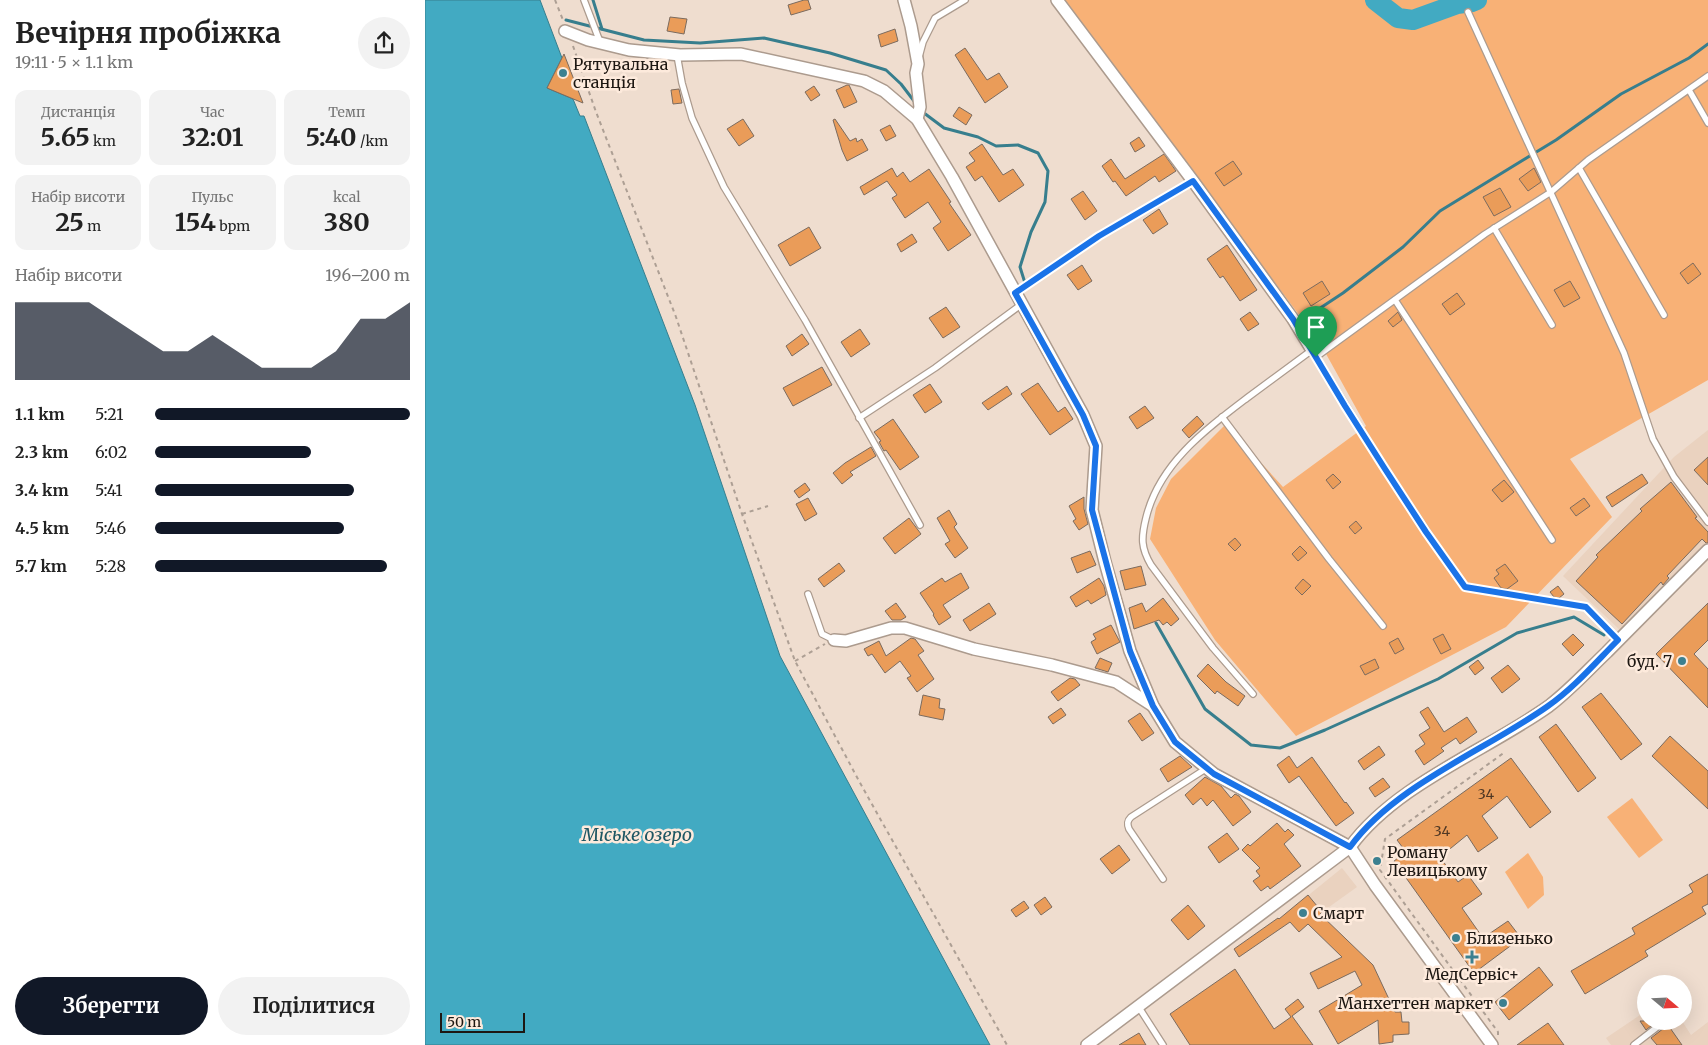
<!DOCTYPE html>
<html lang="uk">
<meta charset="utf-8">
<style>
:root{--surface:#fff;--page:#f2f2f2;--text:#222;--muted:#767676;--accent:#111827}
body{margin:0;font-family:Merriweather,serif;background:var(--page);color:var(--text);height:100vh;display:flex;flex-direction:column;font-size:19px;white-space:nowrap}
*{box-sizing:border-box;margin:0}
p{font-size:16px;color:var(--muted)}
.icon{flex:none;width:28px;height:28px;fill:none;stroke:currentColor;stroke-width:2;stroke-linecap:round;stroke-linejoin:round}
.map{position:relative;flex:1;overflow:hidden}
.sheet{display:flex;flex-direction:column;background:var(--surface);width:425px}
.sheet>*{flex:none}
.needle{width:32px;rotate:109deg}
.tools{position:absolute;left:1212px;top:975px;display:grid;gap:10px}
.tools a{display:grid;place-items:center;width:55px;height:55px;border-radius:50%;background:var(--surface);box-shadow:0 5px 20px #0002;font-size:25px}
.scale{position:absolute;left:15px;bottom:12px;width:85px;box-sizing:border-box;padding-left:5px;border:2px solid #1d1712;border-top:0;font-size:14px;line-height:18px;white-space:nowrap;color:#1d1712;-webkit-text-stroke:4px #fdeadc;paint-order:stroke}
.pin{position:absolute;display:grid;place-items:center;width:42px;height:42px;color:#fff;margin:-51px -21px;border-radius:50% 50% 50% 0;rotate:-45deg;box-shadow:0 0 5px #0007}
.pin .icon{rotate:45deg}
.round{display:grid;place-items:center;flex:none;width:52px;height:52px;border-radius:26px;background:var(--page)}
.summary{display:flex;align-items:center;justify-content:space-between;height:85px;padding:0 15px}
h1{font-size:28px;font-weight:700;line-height:38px}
.stats{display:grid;grid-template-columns:repeat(3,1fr);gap:8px;height:85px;padding:5px 15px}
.stats div{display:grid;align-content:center;border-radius:12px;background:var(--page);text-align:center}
.stats b{font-size:25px;font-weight:700}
.stats small{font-size:14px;font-weight:400}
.stats p{font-size:14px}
.chart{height:140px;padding:10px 15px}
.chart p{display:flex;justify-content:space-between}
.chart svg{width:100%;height:90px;margin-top:5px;fill:var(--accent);opacity:.7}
.cta{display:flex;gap:10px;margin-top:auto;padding:10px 15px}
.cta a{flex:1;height:58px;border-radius:30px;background:var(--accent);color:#fff;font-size:20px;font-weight:700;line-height:58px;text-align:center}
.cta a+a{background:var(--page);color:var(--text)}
ul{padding:0 15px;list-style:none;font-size:16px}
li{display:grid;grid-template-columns:80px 60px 1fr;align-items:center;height:38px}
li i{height:12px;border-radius:6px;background:var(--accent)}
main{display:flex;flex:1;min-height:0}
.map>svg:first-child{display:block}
</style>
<main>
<section class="sheet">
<div class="summary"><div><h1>Вечірня пробіжка</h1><p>19:11 · 5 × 1.1 km</p></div><a class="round"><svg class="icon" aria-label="share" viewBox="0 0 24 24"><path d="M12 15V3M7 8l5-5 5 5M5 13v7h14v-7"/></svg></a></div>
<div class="stats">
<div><p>Дистанція</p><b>5.65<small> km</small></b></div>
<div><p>Час</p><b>32:01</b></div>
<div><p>Темп</p><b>5:40<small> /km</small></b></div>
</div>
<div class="stats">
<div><p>Набір висоти</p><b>25<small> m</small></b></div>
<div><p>Пульс</p><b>154<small> bpm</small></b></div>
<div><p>kcal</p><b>380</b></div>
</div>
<div class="chart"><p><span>Набір висоти</span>196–200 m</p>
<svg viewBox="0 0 160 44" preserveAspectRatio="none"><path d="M0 44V6L10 6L20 6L30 6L40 14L50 22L60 30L70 30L80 22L90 30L100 38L110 38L120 38L130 30L140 14L150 14L160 6V44z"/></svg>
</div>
<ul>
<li><b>1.1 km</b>5:21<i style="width:100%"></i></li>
<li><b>2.3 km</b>6:02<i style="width:61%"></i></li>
<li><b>3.4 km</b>5:41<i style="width:78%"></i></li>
<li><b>4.5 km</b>5:46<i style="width:74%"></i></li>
<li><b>5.7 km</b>5:28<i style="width:91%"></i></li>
</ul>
<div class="cta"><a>Зберегти</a><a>Поділитися</a></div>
</section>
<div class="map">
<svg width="1283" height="1045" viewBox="0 0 1283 1045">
<rect width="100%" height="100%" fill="#efddcf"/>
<g fill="#ead2bf">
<path d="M1283,430v116l-86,86 -59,-56 111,-119z"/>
<path d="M917,868l15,19 -35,25 -23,20 -15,-17z"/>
<path d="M1221,1011v10h36l9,14 17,-13v23h-97l-5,-7z"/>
</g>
<g fill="#f8b176">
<path d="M639,0h644v380l-138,79 42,58 -106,110 -210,109 -81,-96 -65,-101 6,-31 15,-29 55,-55 57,63 83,-61 -46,-83z"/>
<path d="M1207,798l31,42 -24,18 -32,-41z"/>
<path d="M1103,853l15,24 1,18 -16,14 -23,-37z"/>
</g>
<path fill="#42aac2" stroke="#377e8d" d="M0,0h115l22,58 -15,30 26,11 7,17h4l111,289 85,251 210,389h-565z"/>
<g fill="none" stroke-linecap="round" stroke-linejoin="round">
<g stroke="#377e8d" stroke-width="3">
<path d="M168,0l9,29"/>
<path d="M141,20l78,20 56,3 64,-5 66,15 56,17 15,14 13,17"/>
<path d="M499,113l20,15 34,9 18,9 22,-1 20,8 10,18 -3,31 -14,30 -11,35 5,16"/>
<path d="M874,322l44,-29 60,-46 37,-36 116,-71 65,-46 68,-36 19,-14"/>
<path d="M731,623l49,86 46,36 29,3 45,-18 113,-51 79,-46 57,-16 30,18"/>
</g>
<path stroke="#42aac2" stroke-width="20" d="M950,0l23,18 15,2 44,-16 15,-2 5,-2"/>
</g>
<g fill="#ea9c59" stroke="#7b6b5f">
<path d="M379,0h4l3,9 -20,6 -3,-10z"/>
<path d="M245,17l17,2 -3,15 -17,-3z"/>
<path d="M470,29l3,12 -17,6 -3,-12z"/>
<path d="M540,48l22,32 12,-7 9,14 -23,16 -30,-48z"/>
<path d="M139,54l19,49 -36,-15z"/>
<path d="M422,85h2l8,17 -13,6 -8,-18z"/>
<path d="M389,86l6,9 -9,6 -6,-9z"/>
<path d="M254,89l3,14 -9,1 -2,-14z"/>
<path d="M534,107l13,8 -6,10 -13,-9z"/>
<path d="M318,119l11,17 -15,10 -12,-17z"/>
<path d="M410,119l15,22 6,-3 1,4 5,-3 6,11 -21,11 -5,-11 -9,-30z"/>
<path d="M465,125l6,11 -10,5 -6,-11z"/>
<path d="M714,137l6,9 -10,6 -5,-9z"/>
<path d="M557,144l21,31 10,-6 11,16 -25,17 -17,-26 -7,5 -9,-14 9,-6 -6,-8z"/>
<path d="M739,154l12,17 -17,11 -4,-6 -29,20 -11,-15 -2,1 -11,-16 9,-7 14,20z"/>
<path d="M808,161l9,13 -18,12 -9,-13z"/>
<path d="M467,168l5,9 6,-5 7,10 19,-13 22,33 -2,1 22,32 -23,16 -15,-23 8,-6 -13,-20 -23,16 -13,-20 5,-3 -10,-14 -23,14 -4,-8z"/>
<path d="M1109,168l7,14 -13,9 -9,-12z"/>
<path d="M1075,188l11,19 -17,9 -11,-19z"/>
<path d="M658,191l14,20 -12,9 -14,-21z"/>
<path d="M734,209l9,15 -15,10 -10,-14z"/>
<path d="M384,227l12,21 -31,18 -12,-21z"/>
<path d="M487,234l5,8 -16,10 -4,-8z"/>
<path d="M802,245l30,45 -17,11 -17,-25 -3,2 -13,-19z"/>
<path d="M1268,263l8,11 -13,10 -8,-11z"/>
<path d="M657,265l10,16 -14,9 -11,-15z"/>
<path d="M897,281l8,13 -19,12 -8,-13z"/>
<path d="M1145,281l10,17 -16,9 -10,-17z"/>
<path d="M1032,293l8,11 -15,11 -8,-11z"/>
<path d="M521,307l14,20 -17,11 -14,-20z"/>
<path d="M825,312l9,12 -11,7 -8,-12z"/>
<path d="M973,312l4,8 -9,7 -5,-6z"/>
<path d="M435,329l10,15 -19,13 -10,-15z"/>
<path d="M377,334l7,10 -17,12 -6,-10z"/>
<path d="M397,367l10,18 -39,21 -10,-18z"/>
<path d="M613,383l20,29 7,-5 8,12 -23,16 -29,-41z"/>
<path d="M505,384l12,18 -17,11 -12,-18z"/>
<path d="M582,386l5,8 -24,16 -6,-7z"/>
<path d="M720,406l9,12 -17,11 -8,-12z"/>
<path d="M772,416l7,8 -15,14 -7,-8z"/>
<path d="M468,419l26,38 -19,13 -14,-20 -2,1 -5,-9 2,-1 -7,-9z"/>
<path d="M446,447l5,9 -26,16 3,3 -11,9 -9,-11 12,-10z"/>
<path d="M1283,457v28l-14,-15z"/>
<path d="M908,474l8,8 -8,7 -7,-9z"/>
<path d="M1217,474l6,9 -36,24 -6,-10z"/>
<path d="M1079,480l10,12 -12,10 -10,-12z"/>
<path d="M1246,482l26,35 -2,1 13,14v11h-2l-4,-4 -35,37 2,2 -6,7 -2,-3 -39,42 -46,-43 22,-24 -2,-2 46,-44 -2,-2z"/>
<path d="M380,483l5,7 -11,8 -5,-7z"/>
<path d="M659,497v12l4,15 -9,6 -6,-9 3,-2 -7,-13z"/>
<path d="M383,498l9,16 -12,7 -9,-17z"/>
<path d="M1159,498l6,8 -14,10 -6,-8z"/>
<path d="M524,510l8,14 -3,3 14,21 -13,10 -10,-14 5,-3 -13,-23z"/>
<path d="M484,518l12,16 -26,20 -12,-16z"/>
<path d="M931,521l6,7 -7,6 -6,-7z"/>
<path d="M810,538l6,7 -6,6 -7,-7z"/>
<path d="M875,546l7,7 -9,8 -6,-7z"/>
<path d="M665,551l6,14 -19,8 -6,-15z"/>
<path d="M414,563l6,8 -21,16 -6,-8z"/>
<path d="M1080,564l13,17 -11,8 -6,-1 -7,-10 5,-4 -3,-4z"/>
<path d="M716,566l5,19 -21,5 -5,-19z"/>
<path d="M536,573l8,15 -26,17 8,12 -12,8 -6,-10 1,-1 -14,-21 22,-15 3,4z"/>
<path d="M674,578l5,8 2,9 -15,9 -3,-4 -12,7 -6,-10z"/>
<path d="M878,579l8,7 -9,9 -7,-7z"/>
<path d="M1133,586l6,8 -5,4 -5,-1 -4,-5z"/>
<path d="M738,598l16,21 -8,7 -4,-4 -4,3 -4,-5 -25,9 -5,-21 13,-5 4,9z"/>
<path d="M471,603l10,14 -5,3h-9l-7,-9z"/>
<path d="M564,603l7,11 -26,17 -7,-11z"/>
<path d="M1283,603v37l-14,14 14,15v39l-52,-54z"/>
<path d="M686,625l9,17 -23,12 -6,-12 5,-3 -3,-5z"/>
<path d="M1018,634l8,15 -10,5 -8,-15z"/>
<path d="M1148,634l11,11 -11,11 -11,-12z"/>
<path d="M486,638l4,1 9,12 -6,4 16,24 -17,13 -10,-14 4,-2 -11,-15 -15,12 -13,-19 -4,2 -4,-7 15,-8 7,15z"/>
<path d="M973,638l6,11 -9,5 -6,-11z"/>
<path d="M675,658l12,5 -4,9 -13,-4z"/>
<path d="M950,659l4,9 -14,7 -5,-9z"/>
<path d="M1053,660l6,8 -9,7 -6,-8z"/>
<path d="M783,664l18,18 19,14 -7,10 -21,-15 -2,3 -18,-18z"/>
<path d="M1083,665l12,14 -18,14 -11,-15z"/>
<path d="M645,678l5,1 5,6 -22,16 -7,-9z"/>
<path d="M1176,693l41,51 -21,16 -39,-53z"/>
<path d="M498,695l17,4 -1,9 6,1 -2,11 -24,-5z"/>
<path d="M1003,707l16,25 23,-15 10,15 -17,12 -4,-6 -15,10 3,3 -20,14 -9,-14 10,-7 -6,-9 11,-7 -10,-16z"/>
<path d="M636,708l5,7 -13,9 -5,-7z"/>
<path d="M715,713l14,20 -12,8 -14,-20z"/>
<path d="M1131,724l40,54 -18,14 -39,-55z"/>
<path d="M1245,736l38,35v38l-56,-53z"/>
<path d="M954,746l6,9 -21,15 -6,-9z"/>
<path d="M755,756l12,11 -24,15 -8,-13z"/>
<path d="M864,756l8,12 15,-11 33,46 1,-1 8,11 -18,13 -37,-50 -10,7 -12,-18z"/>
<path d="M1086,758l40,54 -21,16 -23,-32 -25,20 16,22 -20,14 -11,-17 -27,22 18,25 10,-7 14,19 -20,14 21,30 25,-17 13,17 -47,35 -80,-112 12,-9 -9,-12z"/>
<path d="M780,777l16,9 10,12 4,-4 4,2 12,16 -18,14 -20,-26 -6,6 -6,-8 -8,7 -8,-10z"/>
<path d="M958,778l7,9 -15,10 -6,-9z"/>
<path d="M852,823l8,9 3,-3 6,6 -10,9 17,22 -31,23 -2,-3 -7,5 -8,-10 7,-5 -4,-5 4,-3 -18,-18 6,-6 2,2z"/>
<path d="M802,833l12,16 -20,14 -11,-16z"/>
<path d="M694,845l11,15 -18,14 -12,-15z"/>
<path d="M1283,874v30l-6,3 4,7 -61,37 3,5 -63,38 -14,-23 64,-37 -3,-6 61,-36 -4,-7z"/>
<path d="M883,895l14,17 -2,2 53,51 22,47h6l1,10h7v12l-16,1v7l-14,2 -1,-24 -40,24 -19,-33 43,-26 -7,-14 -37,18 -8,-16 32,-16 -34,-33 -9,8 -9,-10 -51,35 -5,-8 44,-31 1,1z"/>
<path d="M620,897l7,10 -11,8 -7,-10z"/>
<path d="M599,901l5,7 -13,9 -5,-7z"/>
<path d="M763,905l17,21 -17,14 -17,-20z"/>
<path d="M1114,967l14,18 -44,35 -14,-18z"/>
<path d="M810,969l39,60 17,-12 -6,-8 13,-10 6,8 -12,9 21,29h-123l-20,-31z"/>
<path d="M1215,1021h17l-11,9z"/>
<path d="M1123,1023l16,22h-47z"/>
<path d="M1243,1025l14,20h-25l-6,-7z"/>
<path d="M714,1033l7,12h-27z"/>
</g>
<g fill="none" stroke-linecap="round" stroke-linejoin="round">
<defs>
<g id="lane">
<path d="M159,0l16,42"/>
<path d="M1043,12l156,341 29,86 21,38 34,45"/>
<path d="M252,55l5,28 10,35 32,69 81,133 115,205"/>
<path d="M494,57l4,-15 12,-24 30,-18"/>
<path d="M1264,90l19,33"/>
<path d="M1154,168l85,147"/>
<path d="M1069,228l58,97"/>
<path d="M590,293l84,-57 94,-55"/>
<path d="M970,300l157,240"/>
<path d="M891,357l169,-123 66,-42 37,-32 120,-84"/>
<path d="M797,417l107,142 54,67"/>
<path d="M434,418l76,-50 87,-64"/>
<path d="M383,594l14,40 12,6"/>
<path d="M828,694l-40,-46 -62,-83c-10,-17 -10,-27 -5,-47 13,-54 59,-88 101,-120 22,-16 43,-32 65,-48 49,81 99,160 153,237l121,20 32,33"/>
<path d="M738,879l-34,-50c-2,-5 -2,-8 2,-12l76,-49"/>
<path d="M713,1006l25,39"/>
<path d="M1209,1045l31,-24"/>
</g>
<g id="street">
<path d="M479,0l7,26 7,38 -2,9 4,34 -3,12"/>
<path d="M632,0l136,181 100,138 19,31"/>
<path d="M140,31l23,9 41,10 51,5 61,-1 123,27 20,10 33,28 35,58 131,238 13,31 -4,64 13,52 25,89 23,55 22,36 39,32 136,73 25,38 117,160"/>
<path d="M409,640l12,1 45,-13h14l69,21 78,16 64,17 37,24"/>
<path d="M662,1045l263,-198c46,-63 136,-96 199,-141 21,-16 39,-36 58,-54 34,-34 67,-68 101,-102"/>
</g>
</defs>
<use href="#lane" stroke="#ac9b8e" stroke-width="8"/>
<use href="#street" stroke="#ac9b8e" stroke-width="14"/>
<g stroke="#ad9f94" stroke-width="2" stroke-dasharray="4 4" stroke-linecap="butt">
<path d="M130,0l8,20"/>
<path d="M148,46l23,66 80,205 66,197 53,147 64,120 148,264"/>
<path d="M317,514l26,-8"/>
<path d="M370,661l30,-17"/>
<path d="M1073,1035v-3l-118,-162 5,-31 120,-87"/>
</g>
<use href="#lane" stroke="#fff" stroke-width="5.5"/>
<use href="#street" stroke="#fff" stroke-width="11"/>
</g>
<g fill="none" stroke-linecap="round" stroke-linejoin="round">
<defs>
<path id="route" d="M768,181l100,138 52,87 40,63 41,63 39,55 121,20 32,33c-22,22 -44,48 -70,66 -62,44 -153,79 -198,141l-136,-73 -39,-32 -22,-36 -23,-55 -38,-141 4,-64 -13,-31 -68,-122 84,-57z"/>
</defs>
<use href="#route" stroke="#fff" stroke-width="10"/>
<use href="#route" stroke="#1a73e8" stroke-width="6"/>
</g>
<g fill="#3c8090" stroke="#fdeadc" stroke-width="2">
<circle cx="138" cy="73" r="5"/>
<circle cx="1257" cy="661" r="5"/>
<circle cx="952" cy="861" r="5"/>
<circle cx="878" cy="913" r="5"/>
<circle cx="1031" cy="938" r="5"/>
<path d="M1044.5 949.5h5v5h5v5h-5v5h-5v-5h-5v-5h5z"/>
<circle cx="1078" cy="1003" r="5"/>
</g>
<g text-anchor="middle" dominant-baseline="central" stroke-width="5" stroke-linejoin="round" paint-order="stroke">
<g font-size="14" fill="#503824">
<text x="1061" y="794">34</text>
<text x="1017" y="831">34</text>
</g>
<g font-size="16" fill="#1d1712" stroke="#fdeadc" text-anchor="start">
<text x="148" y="64">Рятувальна<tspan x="148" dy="18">станція</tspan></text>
<text x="1247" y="661" text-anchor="end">буд. 7</text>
<text x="962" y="852">Роману<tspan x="962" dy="18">Левицькому</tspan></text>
<text x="888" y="913">Смарт</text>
<text x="1041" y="938">Близенько</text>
<text x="1047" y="974" text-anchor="middle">МедСервіс+</text>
<text x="1068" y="1003" text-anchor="end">Манхеттен маркет</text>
</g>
<g font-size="18" font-style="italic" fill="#1d5663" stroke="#fdeadc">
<text x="212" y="834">Міське озеро</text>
</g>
</g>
</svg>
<div class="tools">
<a><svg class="needle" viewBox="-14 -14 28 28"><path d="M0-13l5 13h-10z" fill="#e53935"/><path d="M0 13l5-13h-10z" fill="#767676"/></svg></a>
</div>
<div class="scale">50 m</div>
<div class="pin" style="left:891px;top:357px;background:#1e9e55"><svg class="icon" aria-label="arrive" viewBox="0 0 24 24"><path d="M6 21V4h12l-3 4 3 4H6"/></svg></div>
</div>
</main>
